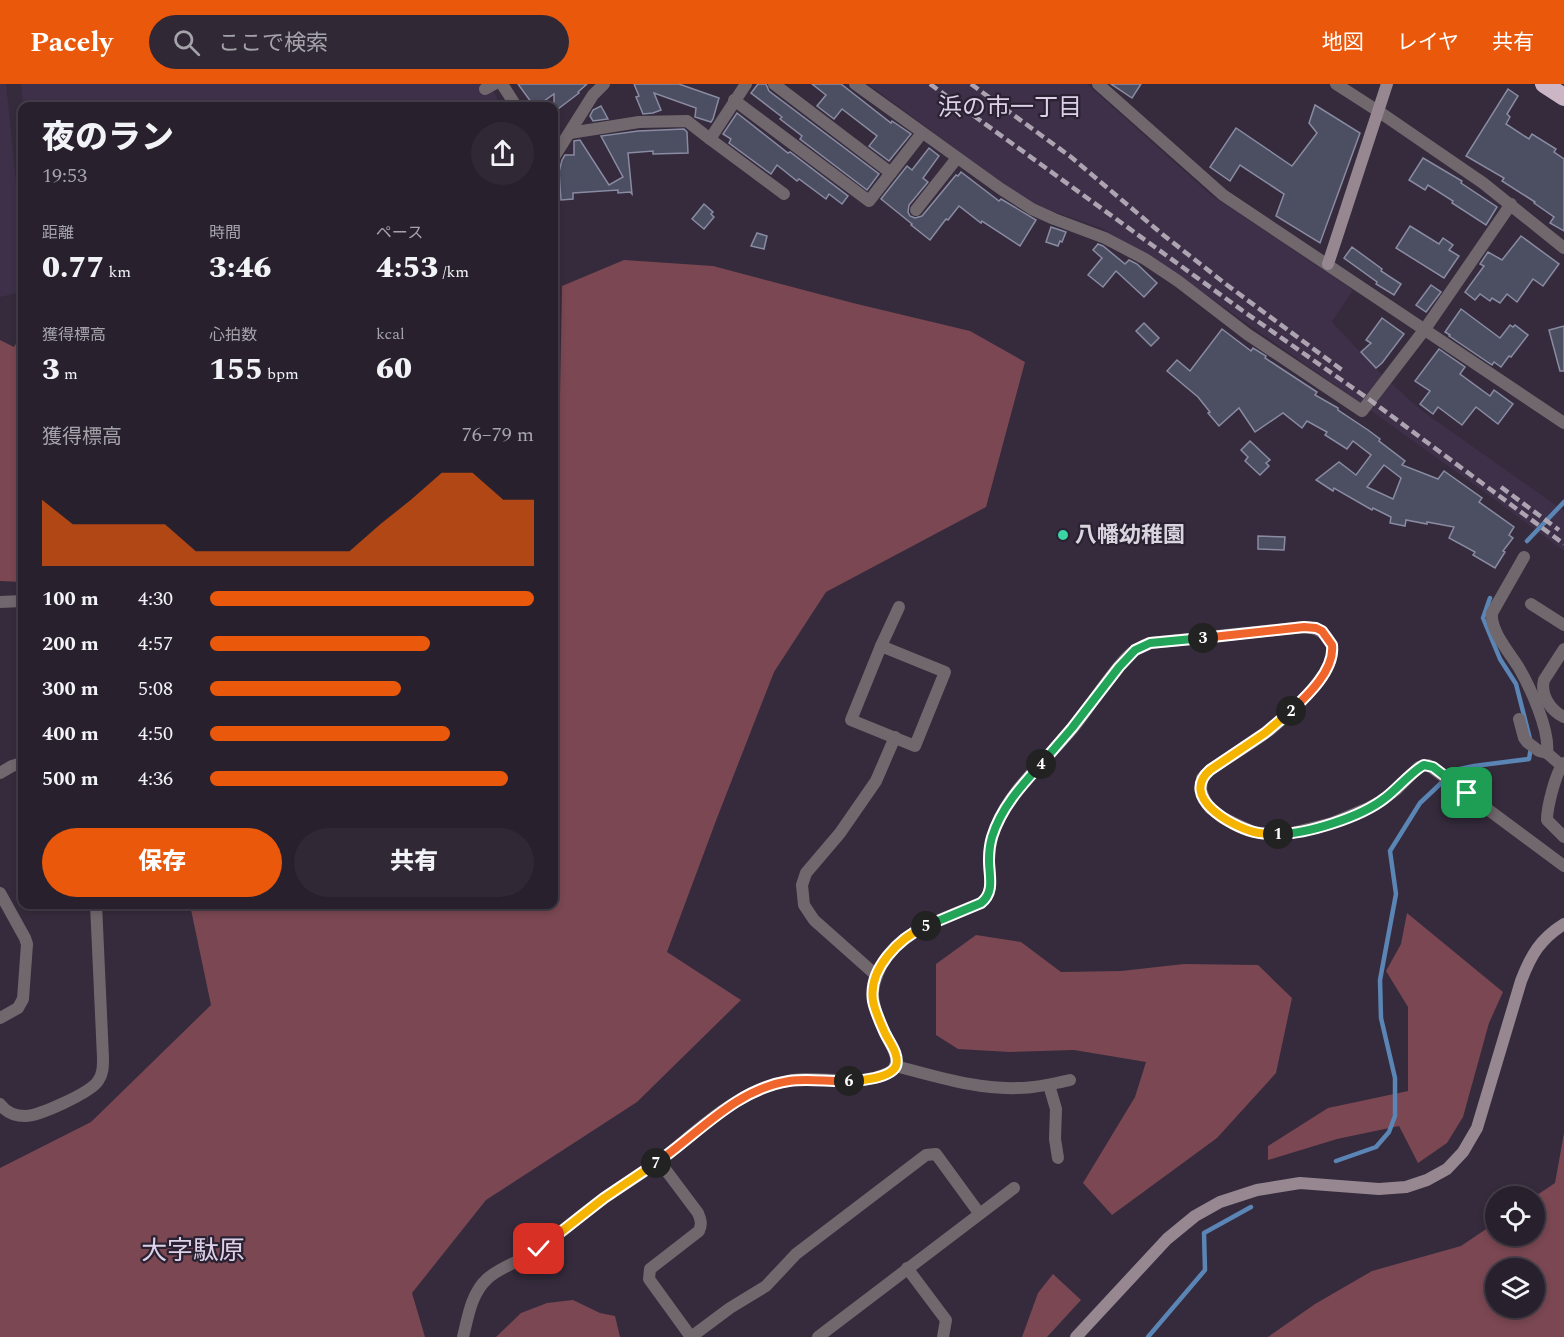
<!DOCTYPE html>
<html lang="ja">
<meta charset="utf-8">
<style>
:root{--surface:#28202d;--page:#302835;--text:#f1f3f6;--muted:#a5a3aa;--line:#443e49;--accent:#ea580c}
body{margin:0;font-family:Spectral,"Noto Sans JP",serif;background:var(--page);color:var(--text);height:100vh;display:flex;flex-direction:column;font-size:22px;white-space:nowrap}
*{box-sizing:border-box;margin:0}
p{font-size:20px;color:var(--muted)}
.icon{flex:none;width:33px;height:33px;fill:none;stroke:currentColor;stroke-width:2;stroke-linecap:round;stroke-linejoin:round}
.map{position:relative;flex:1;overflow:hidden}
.sheet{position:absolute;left:18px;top:18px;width:540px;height:807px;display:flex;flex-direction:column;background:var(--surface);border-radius:12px;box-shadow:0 3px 9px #0003,0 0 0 2px var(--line)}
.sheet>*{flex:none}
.buttons{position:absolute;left:1485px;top:1102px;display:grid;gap:12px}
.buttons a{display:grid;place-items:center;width:60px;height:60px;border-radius:50%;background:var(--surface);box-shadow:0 3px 9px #0003,0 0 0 2px var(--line);font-size:30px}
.pin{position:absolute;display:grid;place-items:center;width:51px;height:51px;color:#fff;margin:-26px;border-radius:12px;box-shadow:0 3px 9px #0006}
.km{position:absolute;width:30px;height:30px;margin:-15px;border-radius:50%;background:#222;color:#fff;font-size:16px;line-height:30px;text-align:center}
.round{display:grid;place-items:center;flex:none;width:63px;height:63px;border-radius:32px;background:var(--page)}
.headline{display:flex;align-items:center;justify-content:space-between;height:102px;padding:0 24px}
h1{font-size:33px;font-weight:800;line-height:45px}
.figures{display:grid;grid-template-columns:repeat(3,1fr);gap:9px;height:102px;padding:6px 24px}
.figures div{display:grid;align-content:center}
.figures b{font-size:30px;font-weight:800}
.figures small{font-size:16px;font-weight:400}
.figures p{font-size:16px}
.chart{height:168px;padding:12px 24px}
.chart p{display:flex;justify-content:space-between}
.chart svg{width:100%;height:108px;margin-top:6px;fill:var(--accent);opacity:.7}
.action{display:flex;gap:12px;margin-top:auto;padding:12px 24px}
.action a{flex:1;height:69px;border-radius:36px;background:var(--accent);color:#fff;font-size:24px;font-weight:800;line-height:69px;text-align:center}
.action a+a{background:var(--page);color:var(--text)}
ul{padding:0 24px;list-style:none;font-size:20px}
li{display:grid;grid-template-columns:96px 72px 1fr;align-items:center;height:45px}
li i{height:15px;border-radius:8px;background:var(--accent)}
header{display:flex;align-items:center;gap:36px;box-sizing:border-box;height:84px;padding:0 30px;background:var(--accent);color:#fff}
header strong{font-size:28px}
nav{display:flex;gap:33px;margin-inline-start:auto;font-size:21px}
.search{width:420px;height:54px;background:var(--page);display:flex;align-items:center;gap:15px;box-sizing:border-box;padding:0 21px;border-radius:33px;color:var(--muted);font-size:22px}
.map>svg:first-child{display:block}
</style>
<header>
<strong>Pacely</strong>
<div class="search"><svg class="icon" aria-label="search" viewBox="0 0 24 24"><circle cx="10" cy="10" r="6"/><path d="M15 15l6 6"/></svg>ここで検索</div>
<nav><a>地図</a><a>レイヤ</a><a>共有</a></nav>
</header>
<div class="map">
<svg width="1564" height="1253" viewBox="0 0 1564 1253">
<rect width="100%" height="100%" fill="#352b3c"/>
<g fill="#3d3048">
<path d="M0,0h6l16,154v50l-3,5 -19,4z"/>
<path d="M21,0h469l11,22h-478z"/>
<path d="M868,0h219l124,111 142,95 -21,32 48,51 41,37 143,101v40l-74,-55 -148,-106 -186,-130 -55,-32 -59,-20 -28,-16z"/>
</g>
<g fill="#7a4752" fill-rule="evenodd">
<path d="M624,176l89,6 140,37 117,28 55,31 -39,145 -160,85 -52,80 -57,146 -50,134 74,48 -104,102 -151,98 -74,93 13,44h-425v-169l91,-46 120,-117 -21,-100 364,-1v-455l6,-55 2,-108z"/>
<path d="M22,250v248l-22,-1v-241l14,7z"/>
<path d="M1407,829l96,79 -14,31 -26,94 -16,26 -29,20 -19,-37 -62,13 -69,21v-14l60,-38 80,-17v-84l-22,-36 15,-27z"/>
<path d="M976,851l45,7 40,30 60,-1 63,-7 74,1 34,33 -16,75 -59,65 -105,77 -29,-32 52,-86 11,-35 -72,-12 -64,2 -52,-3 -22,-14v-71z"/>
<path d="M1564,1049v204h-296l47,-33 57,-33 89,-25 34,-23 1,13h38v-39l21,-14zM1496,1185h38v39h-38z"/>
<path d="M1053,1190l28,26 -34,37h-25l16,-44z"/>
<path d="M573,1216l27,13 15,3 5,21h-124l25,-24 26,-10z"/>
</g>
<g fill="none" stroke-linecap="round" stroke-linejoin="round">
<g stroke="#5a85b5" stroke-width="4.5">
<path d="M1527,457l37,-39"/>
<path d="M1490,514l-7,20 17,41 16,25 14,55"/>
<path d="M1336,1077l40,-14 13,-15 6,-16v-38l-14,-60 -1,-38 16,-86 -6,-43 30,-48 35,-33 19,-4 55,-7 2,-12"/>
<path d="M1148,1253l57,-67 -1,-37 47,-26"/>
</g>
</g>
<g fill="#4c4e62" stroke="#898ba2" stroke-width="1.5" fill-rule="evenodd">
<path d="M518,0h69l-9,8 1,1 -25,19v-18l-17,12h-3z"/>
<path d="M634,0h45l40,14 -6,21 -2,3 -16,-5 1,-9 -42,-15 7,17 -8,3 -10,1 -7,-17 3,-1z"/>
<path d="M758,0h8l3,7 110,83 -12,16 -67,-51 2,-3 -22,-17 2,-2 -31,-24z"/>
<path d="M812,0h29l50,39 1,-2 19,13 -22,27 -20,-15 8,-10 -35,-27 -8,10 -17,-13 9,-11z"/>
<path d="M1111,0h30l-9,14z"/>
<path d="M1508,5l10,7 -11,18 3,3 -4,7 23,15 3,-5 24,15 -2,3 10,7v72l-14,-8 4,-6 -20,-14 1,-1 -33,-21 2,-3 -38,-22z"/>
<path d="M1315,21l45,28 -40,110 -44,-27 8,-22 -44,-29 -10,16 -20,-14 26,-39 56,38 25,-33 -8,-10z"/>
<path d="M601,22l7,13 -15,2 -3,-5 3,-6z"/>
<path d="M737,29l51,40 2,-1 58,44 -6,8 -13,-10 -3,5 -27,-20 -2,2 -20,-16 -6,9 -42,-31 2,-4 -8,-5z"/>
<path d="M684,45l3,3 1,21 -35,1v-3l-25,2 4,41 -2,-2 -12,1v-3l-45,3v6l-12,1 -2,-28 3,-12 3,-5h9v-14l6,-1 29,45 14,-8 -22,-41 37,-5z"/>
<path d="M929,64l10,8 -16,22 5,4 -19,23 -1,7 2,4 5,2 7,-2 34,-41 2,1 3,-4 38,29 2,-2 35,21 -16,26 -38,-25 -1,2 -22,-17 -11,14 -2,-1 -16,21 -19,-15 1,-1 -31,-25 26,-33 5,4z"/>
<path d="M1423,74l39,23 -1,2 36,24 -11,18 -34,-22 1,-2 -25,-16 -3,5 -16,-10z"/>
<path d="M704,120l9,8 -2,2 3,3 -10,12 -12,-10z"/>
<path d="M1410,142l29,18 4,-6 10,7 -4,5 10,6 -15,22 -48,-30z"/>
<path d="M1051,143l15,5 -4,10 -2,-1 -2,5 -12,-4z"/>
<path d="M757,149l10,3 -3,13 -13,-3z"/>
<path d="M1521,152l38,28 -16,22 -10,-7 -16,23 -10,-8 -7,9 -8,-5 -2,3 -10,-7 -5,6 -10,-8 19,-26 -4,-2 8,-12 14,8z"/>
<path d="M1098,160l5,2 22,18 4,-4 8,4 20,19 -13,14 -28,-26 -13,16 -15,-12 14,-17 -9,-8z"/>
<path d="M1352,163l30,22 -1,2 20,13 -7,11 -18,-11 1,-2 -33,-24z"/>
<path d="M1431,201l10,7 -15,20 -10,-7z"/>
<path d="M1461,225l39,29 10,-13 3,2 2,-2 13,10 -17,22 -2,-1 -8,11 -7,-5 -2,3 -43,-29 1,-1 -5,-3z"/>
<path d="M1382,234l22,16 -22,29 -6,5 -15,-16 10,-9 -5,-3z"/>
<path d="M1144,239l15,15 -8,8 -15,-15z"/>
<path d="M1564,242v45h-4l-11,-41z"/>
<path d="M1222,245l29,22 2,-3 13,8 -1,2 52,34 -2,3 23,13v2l30,20 12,9 -1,2 26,20 -3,4 36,14 6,-8 38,27 -3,4 35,25 -5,8 4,3 -10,13 2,1 -10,16 -22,-13 2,-3 -26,-14 5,-11 -27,-5v2l-21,-4 -1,6 -15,-3 1,-6 -18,-9 -1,2 -38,-22 -1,3 -17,-11 23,-18 17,13 15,-20 -18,-14 -6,8 -22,-14 2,-3 -20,-11 -5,7 -19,-15 -28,19 -16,-24 -20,18 -11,-13 2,-1 -12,-15 -31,-26 10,-11 13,11zM1384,381l17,13 -8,21 -26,-12z"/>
<path d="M1439,265l26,18 -5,7 30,22 4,-6 19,14 -15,20 -22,-17 -14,18 -24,-18 -5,7 -13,-10 10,-13 -15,-10z"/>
<path d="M1250,357l20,19 -4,3 3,3 -9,9 -15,-14 3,-4 -7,-7z"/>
<path d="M1258,452l27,1 -1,13 -26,-1z"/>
</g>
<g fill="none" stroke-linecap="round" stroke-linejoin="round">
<g stroke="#71686e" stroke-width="12">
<path d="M502,0l14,22"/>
<path d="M746,0l-36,55 74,55"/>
<path d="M774,0l117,89"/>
<path d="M855,0l146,105 31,20 22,10 51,19 40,21 33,22 69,53 115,77 63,-82 86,-125"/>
<path d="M1098,0l125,111 341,228"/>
<path d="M1336,0l42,27 105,72 81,65"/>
<path d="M485,5l9,-5"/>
<path d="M734,16l135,101 53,-68"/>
<path d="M570,49l69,-11 48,-1 23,18"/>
<path d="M554,73l39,-62 11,-11"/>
<path d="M916,126l41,-52"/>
<path d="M1524,473l-32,56c-2,18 18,40 27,55 11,19 31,62 28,85"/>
<path d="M0,518l22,-1"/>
<path d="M1531,520l33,21"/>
<path d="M881,562l64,26 -30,74 -64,-26z"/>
<path d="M881,562l18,-39"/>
<path d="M1564,565l-20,31c-4,15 7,31 20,37"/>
<path d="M1519,635l5,19 3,4 12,9 8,2 14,12"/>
<path d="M1564,679c-8,8 -17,44 -17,57l17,17"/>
<path d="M0,689l12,-7 10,-3"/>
<path d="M0,809l25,45 2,6 -4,55 -5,9 -18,10"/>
<path d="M877,892l-63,-56 -10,-15 -2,-20 4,-12 34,-40 36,-52 19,-44"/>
<path d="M895,982c41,10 82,24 124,22 17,0 34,-4 51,-8"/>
<path d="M1049,1001l7,24 -1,30 3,19"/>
<path d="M0,1020c6,8 15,12 25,12 14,0 65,-23 73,-35 5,-7 5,-14 5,-23l-7,-154"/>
<path d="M659,1077l39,52c3,7 4,11 1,18l-49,38 -1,10 42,58"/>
<path d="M907,1184l39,52 -3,17"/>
<path d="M463,1253c5,-20 8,-43 24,-58 14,-13 35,-18 51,-29 22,-16 42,-35 65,-51 19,-14 41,-26 60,-41 29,-23 65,-57 100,-70 13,-5 26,-8 40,-9 29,-1 58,7 85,-6 6,-3 9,-8 8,-15 -1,-7 -6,-14 -9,-21 -6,-12 -14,-29 -14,-43 0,-9 3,-17 7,-26 19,-38 64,-49 101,-65 14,-11 8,-27 8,-42 0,-11 2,-22 6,-32 15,-41 52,-69 79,-102 18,-23 33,-49 53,-70 7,-7 14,-11 23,-14l154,-16c12,1 20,4 26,15 14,24 -42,73 -59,87 -19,15 -41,27 -61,41l-8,8 -1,12 4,11 5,7 13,10 28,13 14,3h23l44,-11 36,-15 13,-7 15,-11 23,-23 9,-2 136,101"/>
<path d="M691,1253l39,-29 36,-22 30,-32 130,-99 10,-1 43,59"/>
<path d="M818,1253l196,-149"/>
</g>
<g stroke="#968791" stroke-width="12">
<path d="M1328,180l59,-180"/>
<path d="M1076,1253l91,-98 28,-23 25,-14 37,-12 43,-7 79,6 27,-2 21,-7 20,-11 16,-17 14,-24 44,-147c10,-26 19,-42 43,-57"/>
</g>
<path stroke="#ccb5c5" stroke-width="18" d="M1544,0l20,13"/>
<g stroke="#aca5b1" stroke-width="4.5" stroke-dasharray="9 4.5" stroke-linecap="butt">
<path d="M930,0l313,227 127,89 194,144"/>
<path d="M971,0l100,73 91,77 65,51 115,85"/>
<path d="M1501,403l58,43"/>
</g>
</g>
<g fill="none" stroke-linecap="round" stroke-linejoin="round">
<defs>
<path id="split-1" d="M1278,750c29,0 83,-17 107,-36 11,-8 28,-28 39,-33l9,2 34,26"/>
<path id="split-2" d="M1278,750c-8,0 -16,0 -24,-2 -23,-6 -75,-35 -44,-62l55,-37 26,-22"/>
<path id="split-3" d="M1203,554l101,-11 12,1 6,3 10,14c3,25 -25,51 -41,66"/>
<path id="split-4" d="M1041,680l31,-36 47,-61 16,-17 15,-7 53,-5"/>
<path id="split-5" d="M926,842l55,-23c14,-11 8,-27 8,-43 0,-8 1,-16 3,-23 9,-29 29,-51 49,-73"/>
<path id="split-6" d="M849,997c11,0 42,-3 47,-15 4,-12 -8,-25 -12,-35 -4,-9 -9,-20 -11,-30 -5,-32 26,-63 53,-75"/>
<path id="split-7" d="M656,1079c42,-29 80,-74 133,-82 20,-3 40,1 60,0"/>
<path id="split-8" d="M539,1165l65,-51 52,-35"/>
</defs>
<use href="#split-1" stroke="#fff" stroke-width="12"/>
<use href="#split-2" stroke="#fff" stroke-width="12"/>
<use href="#split-3" stroke="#fff" stroke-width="12"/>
<use href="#split-4" stroke="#fff" stroke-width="12"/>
<use href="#split-5" stroke="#fff" stroke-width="12"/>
<use href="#split-6" stroke="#fff" stroke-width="12"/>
<use href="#split-7" stroke="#fff" stroke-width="12"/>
<use href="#split-8" stroke="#fff" stroke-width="12"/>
<use href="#split-1" stroke="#22a559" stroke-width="8"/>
<use href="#split-2" stroke="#f5b400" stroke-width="8"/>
<use href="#split-3" stroke="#f0652b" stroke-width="8"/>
<use href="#split-4" stroke="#22a559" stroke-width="8"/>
<use href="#split-5" stroke="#22a559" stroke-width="8"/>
<use href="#split-6" stroke="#f5b400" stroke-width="8"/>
<use href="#split-7" stroke="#f0652b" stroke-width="8"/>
<use href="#split-8" stroke="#f5b400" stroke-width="8"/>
</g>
<circle fill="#3ad4a5" stroke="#2a2132" stroke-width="2" cx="1063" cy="451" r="6"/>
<g text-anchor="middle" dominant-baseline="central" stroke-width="4.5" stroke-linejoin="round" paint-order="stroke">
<g font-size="22" font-weight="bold" fill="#dad4df" stroke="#2a2132" text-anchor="start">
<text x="1075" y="451">八幡幼稚園</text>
</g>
<g font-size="24" fill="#ddd1e8" stroke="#2a2132">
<text x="1010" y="24">浜の市一丁目</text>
</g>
<g font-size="26" fill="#ddd1e8" stroke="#2a2132">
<text x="193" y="1167">大字駄原</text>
</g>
</g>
</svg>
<div class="buttons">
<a><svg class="icon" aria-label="locate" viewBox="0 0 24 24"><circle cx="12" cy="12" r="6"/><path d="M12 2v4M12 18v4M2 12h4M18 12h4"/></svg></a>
<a><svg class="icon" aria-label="layers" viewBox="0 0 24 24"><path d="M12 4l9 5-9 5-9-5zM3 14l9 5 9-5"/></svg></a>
</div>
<div class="pin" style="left:1467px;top:709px;background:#1e9e55"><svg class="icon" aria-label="arrive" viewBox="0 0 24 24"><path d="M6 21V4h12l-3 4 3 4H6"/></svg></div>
<div class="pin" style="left:539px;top:1165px;background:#d93025"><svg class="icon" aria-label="check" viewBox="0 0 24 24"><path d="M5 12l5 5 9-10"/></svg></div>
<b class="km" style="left:1278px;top:750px">1</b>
<b class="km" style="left:1291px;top:627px">2</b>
<b class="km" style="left:1203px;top:554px">3</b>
<b class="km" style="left:1041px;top:680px">4</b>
<b class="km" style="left:926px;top:842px">5</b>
<b class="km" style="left:849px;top:997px">6</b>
<b class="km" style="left:656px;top:1079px">7</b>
<section class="sheet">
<div class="headline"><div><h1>夜のラン</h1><p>19:53</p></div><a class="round"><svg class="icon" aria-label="share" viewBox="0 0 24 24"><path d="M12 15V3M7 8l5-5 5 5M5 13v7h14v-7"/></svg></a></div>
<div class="figures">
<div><p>距離</p><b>0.77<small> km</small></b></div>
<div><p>時間</p><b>3:46</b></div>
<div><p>ペース</p><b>4:53<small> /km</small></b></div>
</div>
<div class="figures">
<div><p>獲得標高</p><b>3<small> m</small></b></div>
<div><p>心拍数</p><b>155<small> bpm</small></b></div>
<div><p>kcal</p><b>60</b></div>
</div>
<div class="chart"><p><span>獲得標高</span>76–79 m</p>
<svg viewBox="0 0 160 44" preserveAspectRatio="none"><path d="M0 44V17L10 27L20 27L30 27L40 27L50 38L60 38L70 38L80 38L90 38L100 38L110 27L120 17L130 6L140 6L150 17L160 17V44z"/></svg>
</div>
<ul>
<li><b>100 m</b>4:30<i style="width:100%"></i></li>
<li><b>200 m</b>4:57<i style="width:68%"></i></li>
<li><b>300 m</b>5:08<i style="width:59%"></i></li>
<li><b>400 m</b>4:50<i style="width:74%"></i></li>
<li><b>500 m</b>4:36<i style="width:92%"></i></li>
</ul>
<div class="action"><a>保存</a><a>共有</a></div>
</section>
</div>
